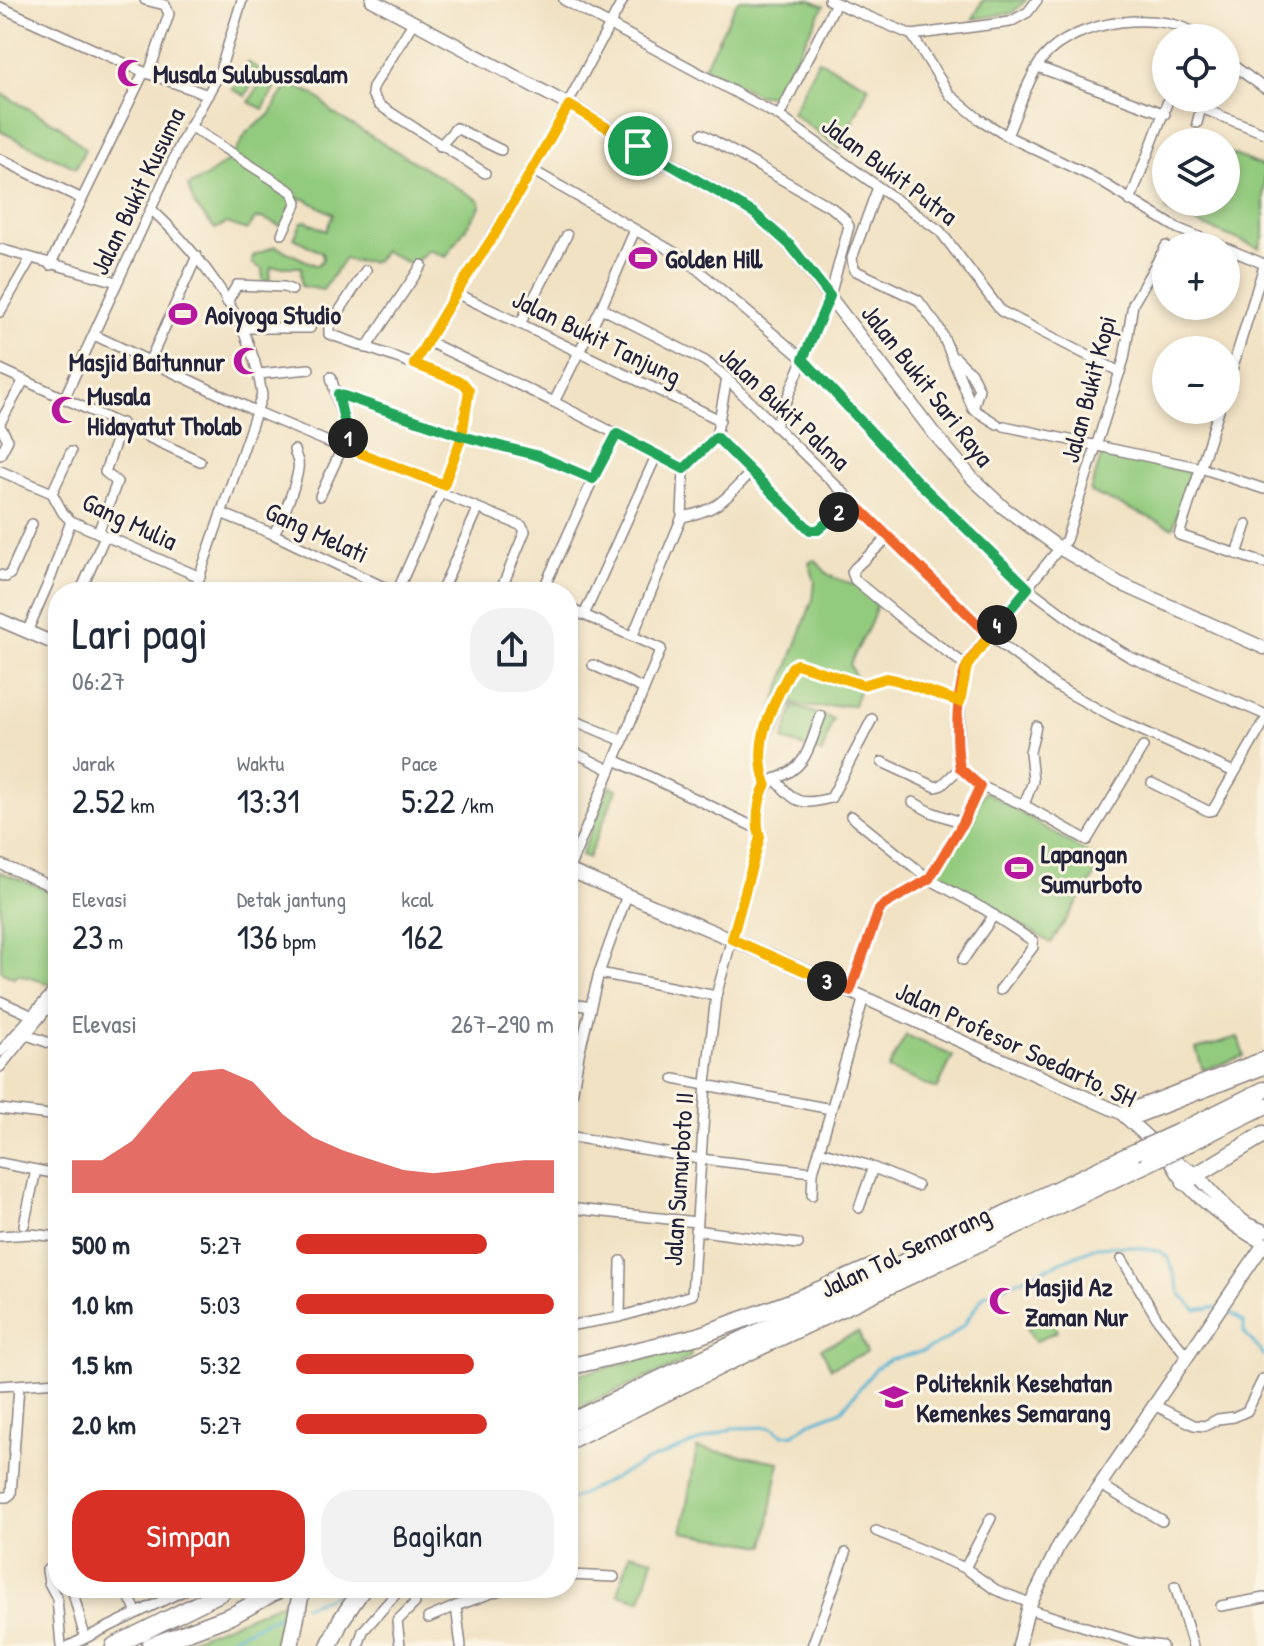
<!DOCTYPE html>
<html lang="id">
<meta charset="utf-8">
<style>
:root{--surface:#fff;--page:#f2f2f3;--text:#1f2937;--muted:#747a83;--accent:#d93025}
body{margin:0;font-family:"Patrick Hand",sans-serif;background:var(--page);color:var(--text);height:100vh;display:flex;flex-direction:column;font-size:30px;white-space:nowrap}
*{box-sizing:border-box;margin:0}
p{font-size:26px;color:var(--muted)}
.icon{flex:none;width:44px;height:44px;fill:none;stroke:currentColor;stroke-width:2;stroke-linecap:round;stroke-linejoin:round}
.map{position:relative;flex:1;overflow:hidden}
.side{position:absolute;left:48px;top:582px;width:530px;height:1016px;display:flex;flex-direction:column;background:var(--surface);border-radius:32px;box-shadow:0 4px 12px #0003}
.side>*{flex:none}
.controls{position:absolute;left:1152px;top:24px;display:grid;gap:16px}
.controls a{display:grid;place-items:center;width:88px;height:88px;border-radius:50%;background:var(--surface);box-shadow:0 4px 12px #0003;font-size:40px}
.pin{position:absolute;display:grid;place-items:center;width:68px;height:68px;color:#fff;margin:-34px;border:4px solid #fff;border-radius:50%;box-shadow:0 2px 8px #0007}
.km{position:absolute;width:40px;height:40px;margin:-20px;border-radius:50%;background:#222;color:#fff;font-size:22px;line-height:40px;text-align:center}
.round{display:grid;place-items:center;flex:none;width:84px;height:84px;border-radius:32px;background:var(--page)}
.overview{display:flex;align-items:center;justify-content:space-between;height:136px;padding:0 24px}
h1{font-size:44px;font-weight:600;line-height:60px}
.metrics{display:grid;grid-template-columns:repeat(3,1fr);gap:12px;height:136px;padding:8px 24px}
.metrics div{display:grid;align-content:center}
.metrics b{font-size:34px;font-weight:600}
.metrics small{font-size:22px;font-weight:400}
.metrics p{font-size:22px}
.chart{height:224px;padding:16px 24px}
.chart p{display:flex;justify-content:space-between}
.chart svg{width:100%;height:144px;margin-top:8px;fill:var(--accent);opacity:.7}
.primary-button{display:flex;gap:16px;margin-top:auto;padding:16px 24px}
.primary-button a{flex:1;height:92px;border-radius:32px;background:var(--accent);color:#fff;font-size:32px;font-weight:600;line-height:92px;text-align:center}
.primary-button a+a{background:var(--page);color:var(--text)}
ul{padding:0 24px;list-style:none;font-size:26px}
li{display:grid;grid-template-columns:128px 96px 1fr;align-items:center;height:60px}
li i{height:20px;border-radius:10px;background:var(--accent)}
.map>svg:first-child{display:block}
</style>
<div class="map">
<svg width="1264" height="1646" viewBox="0 0 1264 1646">
<rect width="100%" height="100%" fill="#fcf5e5"/>
<filter id="ink" filterUnits="userSpaceOnUse"><feTurbulence type="fractalNoise" baseFrequency=".0125" numOctaves="2"/><feDisplacementMap in="SourceGraphic" scale="16" xChannelSelector="R" yChannelSelector="G"/><feConvolveMatrix kernelMatrix="1 2 1 2 8 2 1 2 1" color-interpolation-filters="sRGB"/></filter>
<filter id="wash" filterUnits="userSpaceOnUse"><feTurbulence type="fractalNoise" baseFrequency=".006" numOctaves="4" result="noise"/><feDisplacementMap in="SourceGraphic" scale="32" xChannelSelector="R" yChannelSelector="G"/><feGaussianBlur stdDeviation="1.8" result="paint"/><feColorMatrix in="noise" values="0 0 0 0 0 0 0 0 0 0 0 0 0 0 0 0 0 1.4 0 .05"/><feComposite in="paint" operator="in"/></filter>
<g filter="url(#wash)">
<rect width="100%" height="100%" fill="#f1e2c4"/>
<g fill="#93cb7e" stroke="#5a765c" stroke-width="2">
<path d="M738,0h73l13,6 -50,89h-16l-54,-28z"/>
<path d="M983,0h43l-14,13 -39,6z"/>
<path d="M818,60l51,26 -29,63 -48,-36z"/>
<path d="M248,62l12,8 -15,26 -13,-7z"/>
<path d="M265,75l13,7 -15,27 -14,-7z"/>
<path d="M290,85c17,5 32,12 41,27l149,89v6l-34,50 -17,-7 -17,15 -28,-14 -9,11 -23,-1 -7,-3 -22,32 -22,-4v-19h-30l-2,15 -6,-1 -1,-12 -10,-6 1,-7 22,-10 42,20 6,-7 -1,-6 -28,-15 8,-16 4,-1 20,10 7,-17 -28,-15 -10,-1 -12,29 -21,-9 -7,1 -8,11 -20,-7 -12,6 -21,-25 -6,-18 19,-10 25,-18 15,-26 24,-18 7,-15z"/>
<path d="M0,93l60,33 25,23 -9,19 -76,-37z"/>
<path d="M1227,152l37,15v68l-5,13 -93,-37 1,-9h59z"/>
<path d="M1102,454l88,18 -17,56 -83,-36z"/>
<path d="M816,560c14,20 16,17 38,24 8,2 15,11 22,17 1,18 -19,45 -26,64l10,23 -6,17c-25,-1 -36,7 -61,-2 -11,14 -12,43 -32,46l14,-47 38,-103 2,-17 -6,-20z"/>
<path d="M794,706l39,13 -11,34 -39,-13z"/>
<path d="M610,786l7,3 -29,69 -7,-3z"/>
<path d="M985,791l118,72 -52,80 -116,-70z"/>
<path d="M0,872l58,22v87l-5,4 -35,-11 -3,4 -14,-7z"/>
<path d="M906,1035l47,21 -16,33 -49,-20z"/>
<path d="M1238,1037l6,19 -41,14 -7,-21z"/>
<path d="M1050,1316l7,15 -22,11 -8,-14z"/>
<path d="M858,1332l9,20 -36,16 -10,-20z"/>
<path d="M689,1348l2,8 -12,8 -111,48v-35z"/>
<path d="M697,1448l82,14 -14,84 -83,-14z"/>
<path d="M630,1553l23,6 -12,41 -23,-6z"/>
<path d="M285,1602l-10,44h-101z"/>
</g>
<g fill="none" stroke-linecap="round" stroke-linejoin="round">
<g stroke="#55b4d4" stroke-width="3">
<path d="M1224,1308l20,14v10l20,23"/>
<path d="M568,1501l79,-40 86,-33 38,-1 12,8 11,-1 16,-12 32,-12 33,-41 15,-10 34,-8 23,-12 17,-14 20,-30 112,-48 31,-1 32,5 10,7 12,37 15,15 20,-3"/>
<path d="M304,1606l40,-15"/>
<path d="M213,1646l76,-35"/>
</g>
</g>
</g>
<g filter="url(#ink)">
<g fill="none" stroke-linecap="round" stroke-linejoin="round">
<defs>
<g id="street">
<path d="M145,0l20,5 4,9 -20,59"/>
<path d="M564,0l215,116 161,115 61,80 119,61"/>
<path d="M829,0l83,35 98,-13 18,-10 9,-12"/>
<path d="M0,7l144,65 64,23"/>
<path d="M413,23l-40,64 -1,7 7,11 106,68"/>
<path d="M912,35l38,60 29,24 28,17 86,41 84,51 44,18"/>
<path d="M1226,60l38,28"/>
<path d="M1038,67l127,47"/>
<path d="M1205,98l-4,10 63,25"/>
<path d="M779,116l57,-113"/>
<path d="M1197,123l4,-15"/>
<path d="M190,126l102,66 5,10 -15,32"/>
<path d="M702,134l130,74 11,9 6,9 -19,70 -55,131"/>
<path d="M1007,136c9,-21 23,-62 36,-78 32,-38 120,-51 159,-20"/>
<path d="M440,146l16,-18 45,22"/>
<path d="M0,159l82,40"/>
<path d="M532,170l152,88 119,101 149,157 76,72 51,38 51,31 134,57"/>
<path d="M878,187l-26,71 2,12 64,30 21,28 7,15 27,66 24,15"/>
<path d="M1130,201l39,-103"/>
<path d="M151,209c52,48 101,113 111,186l-68,197"/>
<path d="M1226,248l38,16"/>
<path d="M0,249l117,33"/>
<path d="M50,265l94,-193"/>
<path d="M366,270l-37,57v7l85,30 118,-194 91,-170"/>
<path d="M456,293l264,127"/>
<path d="M227,302l10,-17 47,2 8,3"/>
<path d="M601,308l104,53 16,12 268,262 67,51 58,32 120,54"/>
<path d="M0,312l31,-54"/>
<path d="M520,324l47,-89"/>
<path d="M241,328h69"/>
<path d="M94,335l161,76 87,37"/>
<path d="M427,341l127,61 130,67"/>
<path d="M366,348l56,-83"/>
<path d="M956,358l15,15 8,16 -6,20"/>
<path d="M150,360l47,-104"/>
<path d="M0,369l200,92"/>
<path d="M259,374l50,-5"/>
<path d="M331,377l19,70 10,6 84,32"/>
<path d="M1226,389l38,-123"/>
<path d="M338,394l124,42 77,20 54,23"/>
<path d="M64,399l117,-256 38,-69 23,-74"/>
<path d="M554,402l47,-94 34,-78"/>
<path d="M1219,410l-40,125 85,28"/>
<path d="M0,423l24,-43"/>
<path d="M0,426l8,14 -8,15"/>
<path d="M1004,426l197,42 63,21"/>
<path d="M716,437l94,93h8l34,-29"/>
<path d="M684,469l32,-32 11,-59"/>
<path d="M0,471l52,22 11,20 8,8 129,56"/>
<path d="M52,493l19,-41"/>
<path d="M441,493l81,33 3,5 -25,61"/>
<path d="M320,496l22,-48 4,-1"/>
<path d="M221,513l52,21 121,58"/>
<path d="M682,517c38,-7 44,-19 69,-45"/>
<path d="M98,533l19,-51 -12,-10 17,-49"/>
<path d="M273,534c8,-10 28,-60 25,-72 -1,-4 -3,-8 -4,-12"/>
<path d="M889,537l-34,31 -3,4 3,8 52,43 60,43"/>
<path d="M1237,554l10,-30"/>
<path d="M0,575l6,2 4,-3 22,-50"/>
<path d="M82,588l23,-52"/>
<path d="M397,592l47,-107 18,-49 7,-46 -6,-7 -49,-19"/>
<path d="M441,592l37,-83"/>
<path d="M542,592l51,-113 24,-45"/>
<path d="M568,608l93,41 -93,222"/>
<path d="M584,615l73,-161"/>
<path d="M27,632l24,-55 20,-56"/>
<path d="M633,635l49,-118 2,-48"/>
<path d="M593,665l51,24"/>
<path d="M573,720l50,21"/>
<path d="M568,749l42,21"/>
<path d="M615,760l141,68"/>
<path d="M882,762l54,25 6,-2 18,-17"/>
<path d="M775,779c34,-12 33,-32 46,-63"/>
<path d="M1152,783l56,28 5,-1 51,-88"/>
<path d="M766,784c-15,-42 7,-80 26,-117l5,-3 66,21 23,-7 16,4 58,20"/>
<path d="M980,786l44,19 9,-24 -3,-29 6,-26"/>
<path d="M913,802l18,10 32,11"/>
<path d="M1024,805l63,35 56,-93"/>
<path d="M851,816l78,63 55,30 49,32v6l-33,43"/>
<path d="M0,864l58,25"/>
<path d="M963,960l31,-45"/>
<path d="M599,973l117,23"/>
<path d="M850,991l29,-81 5,-5 45,-26 34,-56 17,-37 -20,-18 -2,-13 2,-53 7,-36 22,-31 77,-95 58,-181 9,-55 33,-58"/>
<path d="M0,1001l37,17"/>
<path d="M568,1003l22,4"/>
<path d="M27,1035l31,11"/>
<path d="M0,1052l58,-66"/>
<path d="M0,1067l58,-72"/>
<path d="M674,1079l157,30"/>
<path d="M0,1109l58,7"/>
<path d="M568,1120l11,-66 20,-81 28,-78"/>
<path d="M568,1136l132,23 113,13 51,-175"/>
<path d="M820,1151l47,14 50,21"/>
<path d="M0,1163l36,7 -12,55"/>
<path d="M36,1170l22,4"/>
<path d="M812,1195l1,-23"/>
<path d="M568,1208l128,14"/>
<path d="M859,1208l14,-40"/>
<path d="M695,1230l103,14"/>
<path d="M0,1236l31,-2 27,3"/>
<path d="M1122,1259l36,61 29,36"/>
<path d="M620,1317l1,-56"/>
<path d="M568,1326l52,-9 72,-22 14,-212 10,-87 44,-159c-7,-17 -2,-48 15,-58 21,24 24,27 56,19l41,-79"/>
<path d="M0,1386l58,-4"/>
<path d="M1154,1405l40,20 11,1 13,-7 16,-2 13,-6 16,-32"/>
<path d="M1099,1484l63,37"/>
<path d="M0,1497h7l4,-3 8,-108"/>
<path d="M876,1531l89,37 31,22 34,13"/>
<path d="M965,1568l26,-50"/>
<path d="M47,1570l2,13 8,15 4,48"/>
<path d="M568,1575l46,2"/>
<path d="M1175,1586l18,60"/>
<path d="M72,1588l13,50"/>
<path d="M125,1588l11,23"/>
<path d="M1221,1606l43,-8"/>
<path d="M1028,1609l109,34 25,3"/>
<path d="M428,1618l28,-12"/>
<path d="M69,1646l120,-58"/>
<path d="M358,1646l5,-15 38,-43"/>
<path d="M400,1646l-3,-25 18,-18 -3,-15"/>
<path d="M461,1646l-5,-40 49,-18"/>
<path d="M812,1646l34,-93"/>
</g>
<g id="secondary">
<path d="M372,0l197,105 185,108 37,33 141,185 41,48 31,29 57,41 58,34 145,65"/>
<path d="M0,620l58,25"/>
<path d="M568,870l210,89 343,154 50,46 25,15 33,36 18,14 17,7"/>
<path d="M1121,1113l143,-55"/>
<path d="M1131,1119l133,-51"/>
<path d="M1171,1159c7,28 67,71 93,84"/>
<path d="M1019,1646l9,-37 31,-64 205,-301"/>
</g>
<g id="highway">
<path d="M1181,1131l83,-41"/>
<path d="M1189,1143l75,-37"/>
<path d="M1185,1182l79,-48"/>
<path d="M568,1367l130,-31 95,-35 80,-34"/>
<path d="M568,1423l567,-271"/>
<path d="M568,1441l158,-78 422,-200"/>
<path d="M114,1646l108,-54"/>
<path d="M150,1646l83,-31 49,-27"/>
<path d="M290,1646l12,-58"/>
<path d="M329,1646l12,-26 22,-32"/>
</g>
</defs>
<use href="#street" stroke="#8a8280" stroke-width="12"/>
<use href="#secondary" stroke="#8a8280" stroke-width="15"/>
<use href="#highway" stroke="#8a8280" stroke-width="19"/>
<use href="#street" stroke="#fff" stroke-width="9"/>
<use href="#secondary" stroke="#fff" stroke-width="12"/>
<use href="#highway" stroke="#fff" stroke-width="16"/>
<defs>
<g id="highway-bridge">
<path d="M1135,1152l46,-21"/>
<path d="M1148,1163l41,-20"/>
</g>
</defs>
<use href="#highway-bridge" stroke="#8a8280" stroke-width="19" stroke-linecap="butt"/>
<use href="#highway-bridge" stroke="#fff" stroke-width="16"/>
</g>
</g>
<g fill="none" stroke-linecap="round" stroke-linejoin="round" filter="url(#ink)">
<defs>
<path id="split-1" d="M348,438l2,9 10,6 84,32 18,-49 7,-46 -6,-7 -49,-19 42,-71 41,-62 72,-126 69,41"/>
<path id="split-2" d="M348,438l-10,-44 124,42 77,20 54,23 24,-45 67,35 32,-32 94,93h8l21,-18"/>
<path id="split-3" d="M827,981l23,10 29,-81 5,-5 45,-26 34,-56 17,-37 -20,-18c-5,-27 -4,-77 7,-102 6,-11 15,-21 22,-31l-137,-134 -13,11"/>
<path id="split-4" d="M827,981l-95,-42 28,-102c-5,-15 -2,-38 6,-53 -15,-42 7,-80 26,-117l5,-3 66,21 23,-7 10,2 64,22 7,-36 30,-41"/>
<path id="split-5" d="M638,146l116,67 37,33 39,50 -27,63 111,119 114,110 -31,37"/>
</defs>
<use href="#split-1" stroke="#fff" stroke-width="16"/>
<use href="#split-2" stroke="#fff" stroke-width="16"/>
<use href="#split-3" stroke="#fff" stroke-width="16"/>
<use href="#split-4" stroke="#fff" stroke-width="16"/>
<use href="#split-5" stroke="#fff" stroke-width="16"/>
<use href="#split-1" stroke="#f5b400" stroke-width="10"/>
<use href="#split-2" stroke="#22a559" stroke-width="10"/>
<use href="#split-3" stroke="#f0652b" stroke-width="10"/>
<use href="#split-4" stroke="#f5b400" stroke-width="10"/>
<use href="#split-5" stroke="#22a559" stroke-width="10"/>
</g>
<defs>
<symbol id="mosque-bare" viewBox="-9 -9 18 18"><path d="M3.5-4.9A6 6 0 1 0 3.5 4.9A5 5 0 1 1 3.5-4.9Z" fill="#b5179e" stroke="#fcf5e5" stroke-width="2.5" paint-order="stroke"/></symbol>
<symbol id="stadium-bare" viewBox="-9 -9 18 18"><path d="M0-5a6.5 5 0 1 0 0 10a6.5 5 0 1 0 0-10ZM-3.5-1.8h7v3.6h-7Z" fill="#b5179e" stroke="#fcf5e5" stroke-width="2.5" paint-order="stroke"/></symbol>
<symbol id="university-bare" viewBox="-9 -9 18 18"><path d="M0-5L7-2L0 1L-7-2ZM-4 1L0 2.5L4 1V4Q0 6-4 4Z" fill="#b5179e" stroke="#fcf5e5" stroke-width="2.5" paint-order="stroke"/></symbol>
</defs>
<g fill-rule="evenodd">
<use href="#mosque-bare" x="111" y="53" width="40" height="40"/>
<use href="#stadium-bare" x="623" y="238" width="40" height="40"/>
<use href="#stadium-bare" x="163" y="294" width="40" height="40"/>
<use href="#mosque-bare" x="227" y="341" width="40" height="40"/>
<use href="#mosque-bare" x="45" y="390" width="40" height="40"/>
<use href="#stadium-bare" x="999" y="848" width="40" height="40"/>
<use href="#mosque-bare" x="983" y="1281" width="40" height="40"/>
<use href="#university-bare" x="874" y="1377" width="40" height="40"/>
</g>
<g text-anchor="middle" dominant-baseline="central" stroke-width="6" stroke-linejoin="round" paint-order="stroke">
<g font-size="26" font-weight="bold" fill="#22223b" stroke="#fcf5e5" text-anchor="start">
<text x="153" y="73">Musala Sulubussalam</text>
<text x="665" y="258">Golden Hill</text>
<text x="205" y="314">Aoiyoga Studio</text>
<text x="225" y="361" text-anchor="end">Masjid Baitunnur</text>
<text x="87" y="395">Musala<tspan x="87" dy="30">Hidayatut Tholab</tspan></text>
<text x="1041" y="853">Lapangan<tspan x="1041" dy="30">Sumurboto</tspan></text>
<text x="1025" y="1286">Masjid Az<tspan x="1025" dy="30">Zaman Nur</tspan></text>
<text x="916" y="1382">Politeknik Kesehatan<tspan x="916" dy="30">Kemenkes Semarang</tspan></text>
</g>
<g font-size="26" fill="#22223b" stroke="#fcf5e5">
<text transform="translate(890 170) rotate(37)">Jalan Bukit Putra</text>
<text transform="translate(137 191) rotate(-64)">Jalan Bukit Kusuma</text>
<text transform="translate(597 337) rotate(26)">Jalan Bukit Tanjung</text>
<text transform="translate(928 385) rotate(52)">Jalan Bukit Sari Raya</text>
<text transform="translate(1088 389) rotate(-75)">Jalan Bukit Kopi</text>
<text transform="translate(785 408) rotate(43)">Jalan Bukit Palma</text>
<text transform="translate(130 521) rotate(25)">Gang Mulia</text>
<text transform="translate(317 532) rotate(25)">Gang Melati</text>
<text transform="translate(1016 1044) rotate(25)">Jalan Profesor Soedarto, SH</text>
<text transform="translate(678 1179) rotate(-86)">Jalan Sumurboto II</text>
<text transform="translate(905 1251) rotate(-25)">Jalan Tol Semarang</text>
</g>
</g>
</svg>
<div class="controls">
<a><svg class="icon" aria-label="locate" viewBox="0 0 24 24"><circle cx="12" cy="12" r="6"/><path d="M12 2v4M12 18v4M2 12h4M18 12h4"/></svg></a>
<a><svg class="icon" aria-label="layers" viewBox="0 0 24 24"><path d="M12 4l9 5-9 5-9-5zM3 14l9 5 9-5"/></svg></a>
<a>+</a>
<a>−</a>
</div>
<div class="pin" style="left:638px;top:146px;background:#1e9e55"><svg class="icon" aria-label="arrive" viewBox="0 0 24 24"><path d="M6 21V4h12l-3 4 3 4H6"/></svg></div>
<b class="km" style="left:348px;top:438px">1</b>
<b class="km" style="left:839px;top:512px">2</b>
<b class="km" style="left:827px;top:981px">3</b>
<b class="km" style="left:997px;top:625px">4</b>
<section class="side">
<div class="overview"><div><h1>Lari pagi</h1><p>06:27</p></div><a class="round"><svg class="icon" aria-label="share" viewBox="0 0 24 24"><path d="M12 15V3M7 8l5-5 5 5M5 13v7h14v-7"/></svg></a></div>
<div class="metrics">
<div><p>Jarak</p><b>2.52<small> km</small></b></div>
<div><p>Waktu</p><b>13:31</b></div>
<div><p>Pace</p><b>5:22<small> /km</small></b></div>
</div>
<div class="metrics">
<div><p>Elevasi</p><b>23<small> m</small></b></div>
<div><p>Detak jantung</p><b>136<small> bpm</small></b></div>
<div><p>kcal</p><b>162</b></div>
</div>
<div class="chart"><p><span>Elevasi</span>267–290 m</p>
<svg viewBox="0 0 160 44" preserveAspectRatio="none"><path d="M0 44V34L10 34L20 28L30 17L40 7L50 6L60 10L70 20L80 27L90 31L100 34L110 37L120 38L130 37L140 35L150 34L160 34V44z"/></svg>
</div>
<ul>
<li><b>500 m</b>5:27<i style="width:74%"></i></li>
<li><b>1.0 km</b>5:03<i style="width:100%"></i></li>
<li><b>1.5 km</b>5:32<i style="width:69%"></i></li>
<li><b>2.0 km</b>5:27<i style="width:74%"></i></li>
</ul>
<div class="primary-button"><a>Simpan</a><a>Bagikan</a></div>
</section>
</div>
